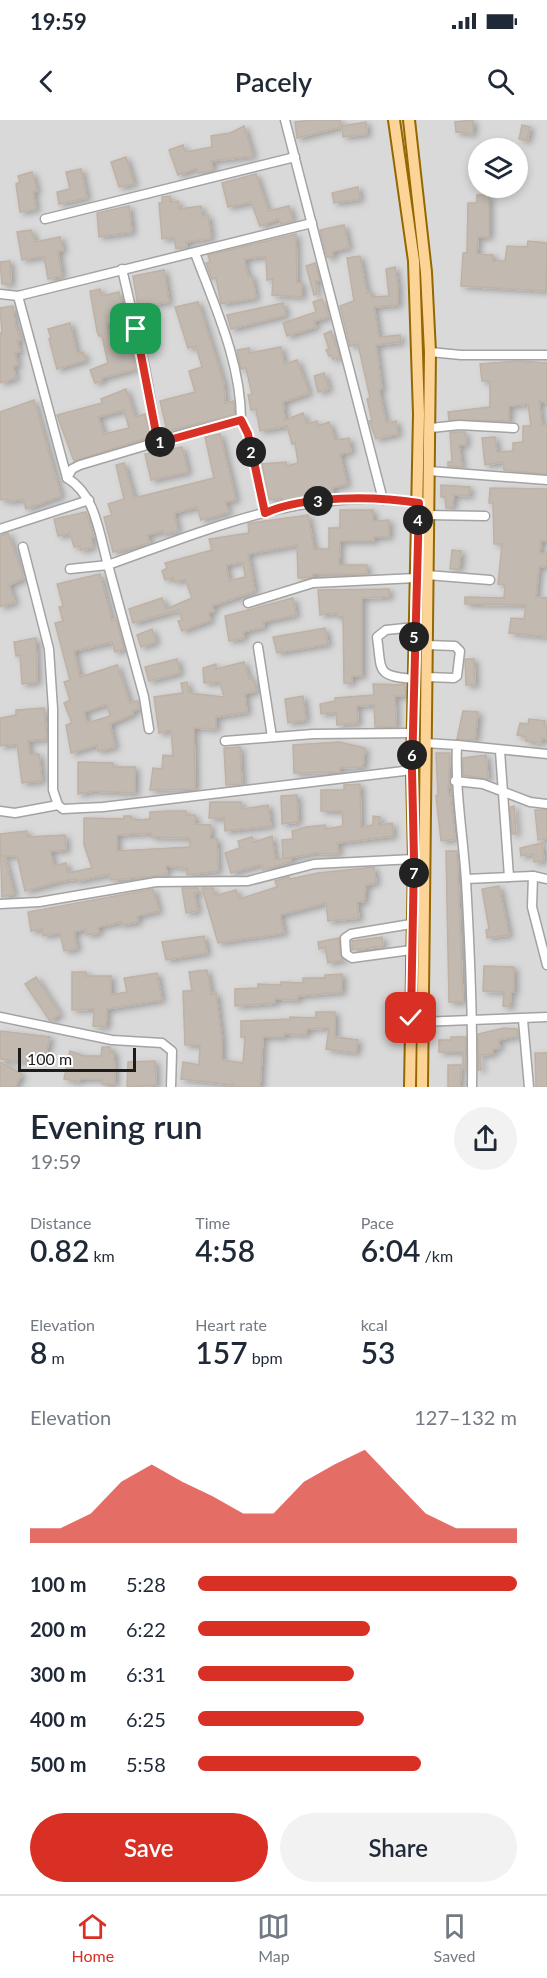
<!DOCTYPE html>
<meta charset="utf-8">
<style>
:root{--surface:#fff;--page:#f2f2f3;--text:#1f2937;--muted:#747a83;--line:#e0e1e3;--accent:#d93025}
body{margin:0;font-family:Lato,sans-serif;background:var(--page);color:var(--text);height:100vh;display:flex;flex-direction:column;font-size:22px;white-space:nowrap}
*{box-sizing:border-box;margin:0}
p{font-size:20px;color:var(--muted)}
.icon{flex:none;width:33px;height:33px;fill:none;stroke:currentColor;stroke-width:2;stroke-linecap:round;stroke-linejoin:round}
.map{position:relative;height:967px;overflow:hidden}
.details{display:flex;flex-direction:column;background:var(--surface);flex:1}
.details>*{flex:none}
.tools{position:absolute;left:468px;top:18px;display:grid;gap:12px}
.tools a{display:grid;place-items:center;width:60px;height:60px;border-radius:50%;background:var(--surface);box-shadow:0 3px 9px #0003;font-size:30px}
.scale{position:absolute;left:18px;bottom:15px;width:118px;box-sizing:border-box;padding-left:6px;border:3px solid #1c1c1c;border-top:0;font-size:16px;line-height:21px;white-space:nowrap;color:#1c1c1c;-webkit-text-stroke:4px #fff;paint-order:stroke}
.pin{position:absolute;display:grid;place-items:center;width:51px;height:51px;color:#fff;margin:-26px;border-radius:12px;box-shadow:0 3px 9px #0006}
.km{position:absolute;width:30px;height:30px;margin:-15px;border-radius:50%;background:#222;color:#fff;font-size:16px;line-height:30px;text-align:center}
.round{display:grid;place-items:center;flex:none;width:63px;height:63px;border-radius:32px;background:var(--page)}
.overview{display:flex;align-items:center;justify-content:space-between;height:102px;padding:0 30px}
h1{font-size:33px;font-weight:600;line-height:45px}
.stats{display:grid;grid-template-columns:repeat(3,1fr);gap:9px;height:102px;padding:6px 30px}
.stats div{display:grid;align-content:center}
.stats b{font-size:30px;font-weight:600}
.stats small{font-size:16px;font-weight:400}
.stats p{font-size:16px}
.chart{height:168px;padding:12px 30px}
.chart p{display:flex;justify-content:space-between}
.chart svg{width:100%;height:108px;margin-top:6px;fill:var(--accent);opacity:.7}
.cta{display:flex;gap:12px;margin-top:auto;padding:12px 30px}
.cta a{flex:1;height:69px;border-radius:36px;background:var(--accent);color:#fff;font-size:24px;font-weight:600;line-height:69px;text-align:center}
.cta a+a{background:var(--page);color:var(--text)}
ul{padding:0 30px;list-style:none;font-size:20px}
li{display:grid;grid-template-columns:96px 72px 1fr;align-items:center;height:45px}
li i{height:15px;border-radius:8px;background:var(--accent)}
.status{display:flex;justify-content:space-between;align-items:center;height:42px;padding:0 30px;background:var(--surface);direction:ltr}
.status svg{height:16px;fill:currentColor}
header{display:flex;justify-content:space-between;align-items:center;height:78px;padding:0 30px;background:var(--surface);font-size:27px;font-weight:600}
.dock{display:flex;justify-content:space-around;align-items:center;height:84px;border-top:2px solid var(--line);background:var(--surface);font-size:16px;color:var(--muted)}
.dock a{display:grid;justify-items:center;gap:3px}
.dock .current{color:var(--accent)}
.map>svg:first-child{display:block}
</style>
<div class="status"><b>19:59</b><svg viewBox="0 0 49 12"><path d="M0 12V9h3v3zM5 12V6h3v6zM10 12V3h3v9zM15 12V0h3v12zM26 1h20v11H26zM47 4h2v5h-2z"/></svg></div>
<header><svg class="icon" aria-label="back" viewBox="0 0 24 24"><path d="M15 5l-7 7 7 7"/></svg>Pacely<svg class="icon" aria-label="search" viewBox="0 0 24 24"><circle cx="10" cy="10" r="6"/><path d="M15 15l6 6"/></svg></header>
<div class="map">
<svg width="547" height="967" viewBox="0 0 547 967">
<defs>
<filter id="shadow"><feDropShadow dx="4" dy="2.5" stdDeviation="3" flood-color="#0004"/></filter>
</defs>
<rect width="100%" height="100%" fill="#eeeae1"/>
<path fill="#dad9d9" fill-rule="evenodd" d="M0,0h547v967h-547zM478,28h40v40h-40z"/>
<g fill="#c2b9b1" stroke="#bfb1a3" stroke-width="1.5" fill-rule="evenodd" filter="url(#shadow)">
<path d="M313,0h27l1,7 -44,11 -2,-16z"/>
<path d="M473,0v14l-17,-2 -1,-10z"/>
<path d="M366,2l1,12 -24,3 -1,-11z"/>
<path d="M522,5l8,2 -3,14 -8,-2z"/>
<path d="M244,6l9,30 -42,5 2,9 -15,3 -1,-5 -19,7 -9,-25 14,-5 2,7 27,-5 -1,-11 19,-3z"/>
<path d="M126,37l8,27 -15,3 -8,-25z"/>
<path d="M81,49l6,29 -28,6 -2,-12 13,-3 -4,-17z"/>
<path d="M32,52l5,19 -4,1 3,17 -16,3 -4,-28 4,-2 -2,-6z"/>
<path d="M256,54l12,37 21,-5 4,15 -12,3 -2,-5 -19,7 -9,-24 -23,5 -6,-24z"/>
<path d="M358,67l2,12 -26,4 -2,-10z"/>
<path d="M477,75h12v42h-11l-1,17 16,1v6h12l2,-15 20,1 1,-6 19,2 -1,48 -85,-5 2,-33h4l1,-50h9z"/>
<path d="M170,76v6l8,-1 1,8 22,-3 1,10 6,-1 3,23 -25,4 1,5 -11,2 -2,-12 -12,2 -3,-36h3v-6z"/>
<path d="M129,86l3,26 -33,5 -2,-24z"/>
<path d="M344,105l5,23 -16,3v6h-6l-7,-27z"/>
<path d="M31,110l4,12 25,-5 3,13 -5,2 4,24 -14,3 -4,-23 -22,4 -5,-28z"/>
<path d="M296,114l1,49h5v14l-30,-2 1,-16 -6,1 -1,-24 -22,3 4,17h4l4,22 -35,6 -5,-26 -4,1 -6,-16 4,-1 -2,-7z"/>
<path d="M360,136l7,37 4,-1v5l18,-1 -3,-27 9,-2 3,21v17l-24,2 5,30 21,-2 1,7 -25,3 6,44 -3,1 6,28 2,5 9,-2 2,13 -22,5 -7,-18h3l-5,-22 3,-1 -12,-54 -8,2 -10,-40 14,-5 -7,-43z"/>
<path d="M10,141l1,23h-9l-2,-22z"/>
<path d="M315,143l5,17 -4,1 1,13 -3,1 -8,-29z"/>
<path d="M164,150l5,32 -31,5 -5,-31z"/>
<path d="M100,169l2,7 17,-4 5,24h-3l1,4 -16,4 3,13 14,-3 13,35 -34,9v3l-7,2 -5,-13 18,-7 -6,-27h-3l-2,-5 -7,-40z"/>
<path d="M322,179l7,18 -15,4 2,6 -29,9 -4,-13 33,-11 -3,-10z"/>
<path d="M198,182l26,82 1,19 9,-2v14l-67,16 -7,-30 35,-9 -6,-21 13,-4 -6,-21 -8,2 -13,-41z"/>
<path d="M283,183l3,12 -55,14 -4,-14z"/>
<path d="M13,186l2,18 6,16 -4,1 3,10 -5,2 3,12 -5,1 3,12 -16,5v-50h2l-2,-25z"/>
<path d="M70,203l7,31 6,-2 3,8 -29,9 -8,-30 2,-1 -3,-9z"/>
<path d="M331,211l9,26 -7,2 -1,-3h-3l-3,-6 3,-1 -5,-15z"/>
<path d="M281,227l3,17 13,-4 12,33 -26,9 2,18 18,-7 4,11 10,-3 1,5 11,-4 6,18 14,-2 2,14 -11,2 7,30 -15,4 1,6 -15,2v-2l-35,8 -1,-4 -13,2 -7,-36 24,-2 1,4 11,-3 -3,-20 -3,1 -5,-18 -27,5 -4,-22 -5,1 -3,-15 4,-1 -6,-26 -5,1 -4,-19 12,-2v5z"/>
<path d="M518,241l29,2v40l-8,-2 3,24h5v49l-43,-4 -1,-8 -18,3 -3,-27 13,-1 2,15 16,-1v-8l10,-1v-16h8l-3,-22 -19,2v15l-60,-1 -1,-8 42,-5v-26h-8l-2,-17z"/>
<path d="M324,253l5,16 -11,3 -4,-16z"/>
<path d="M126,269l9,28 10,-3 6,23 -77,24 -17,-46 45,-12 -1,-4zM124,290l5,18 -25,6 -6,-17z"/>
<path d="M34,280l27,96 -35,13 -3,-10 -15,3 -1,-3 -7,1v-88z"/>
<path d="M450,312h15l1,13h-7l3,22 -14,-1v-4h4z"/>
<path d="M220,314l16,66 -11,2 4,10 -28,8 -4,-13 -23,6 4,18 -14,3 -1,-3 -16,4 3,8 -37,9 -9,-35 8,-2 -4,-11 16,-5 -8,-34 8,-2 10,35 80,-20 -9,-41z"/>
<path d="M182,327l6,25 -37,8 -6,-26z"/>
<path d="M441,365l29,2 -1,9 -15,-1 -2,13h-6l-1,-11h-4z"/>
<path d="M490,368l57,1v52h-6l-1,12h7v13l-8,1 -3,30 11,1v39l-38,-4 2,-15 13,1 2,-14 -61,-1v-7l39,1 1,-13 -7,-1 4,-40h-8l-1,-41h-4z"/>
<path d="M340,390h33v11l16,-1v17h-15v4h-34l-1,24h28v9h-54v3l-15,1 -1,-33 -49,9 7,37 -43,15 2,5 -6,2 3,7 -29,11 -4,-10 4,-1 -3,-10 -46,13 -4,-14 33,-11 4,11 26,-11 -7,-19 -10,3 -2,-5 -8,3 -3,-9 5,-3 -2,-5 47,-13 -3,-11 40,-6 -1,-9 3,-1 57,-8 6,34h15v-21h11zM243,442l2,15 -16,4 -3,-16z"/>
<path d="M86,392l8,25 -3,1 2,9 -12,3 -1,-4 -6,1 -4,-14 -12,3 -4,-17z"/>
<path d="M8,413l16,45 -15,7 6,17 -15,5v-71z"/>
<path d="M452,430l9,1 -2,18h-9z"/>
<path d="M100,454l12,47 4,-1 8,29 -9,3 -3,-10 -38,9 6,26 37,-12 13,38 8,-2 1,8 -7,2 1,3 -23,10 5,23 -17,4 -1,-6 -26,8 -5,-28 6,-2 -8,-20 6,-3 -6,-18 6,-2 -15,-57 8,-2 -4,-14 4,-1 -6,-22zM107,584l3,12 -23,7 -3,-11z"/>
<path d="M389,469v8l-27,1v78h-10v7h-8l-1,-66h-6v-4l-17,2 -2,-25z"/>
<path d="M293,478l3,17 -33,7 1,5 -21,5 1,6 -15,3 -4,-25z"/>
<path d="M325,508l3,16 -51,9 -4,-16z"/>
<path d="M152,509l4,13 -15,5 -4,-12z"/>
<path d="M36,518l1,44 -15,2 -2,-29 -4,1 -2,-14z"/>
<path d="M177,539l3,14 -31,8 -4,-14z"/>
<path d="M465,539h9l1,26h-9z"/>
<path d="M244,542l5,17 3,-1 3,4 2,9 -12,3 2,18 -31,5v12l-22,-1 1,61 -45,1 3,-22 9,1 1,-14 10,1 -2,-26 -12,3 -5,-36 29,-4 -2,-10 6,-1 2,11 35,4 -4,-15 -16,1 -1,-15 13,-4v5z"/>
<path d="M373,564l32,1 1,11h-11l1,31h-21l-1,-22 -17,1 1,17 -21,2 -1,-13 -15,2 -1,-10 15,-3v-3l39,-3z"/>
<path d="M303,576l3,24 -18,3 -3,-24z"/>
<path d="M44,588l3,31 -19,2 2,13h9l3,27 -20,2 -5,-39 -17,2v-28l16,-3v-5z"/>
<path d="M463,591l15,1 -3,28 -18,-1z"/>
<path d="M529,599l16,2 -1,5h3v13l-5,-1 -1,5 -15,-2v-4l-9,-2 3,-12 8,1z"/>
<path d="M339,622l26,6 -2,19 -23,1v4l-46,1 -1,-28z"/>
<path d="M240,627l2,37 -16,1 -2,-37z"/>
<path d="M436,633h14l-2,41h2l5,45 -14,2 -5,-45 2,-1z"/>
<path d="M486,635l2,24 -25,-4v-17z"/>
<path d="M78,642l35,1v4h22v26l-42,-2 -15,3z"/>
<path d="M360,664l1,43 12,-2v-9l7,1 -1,8 13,-2 1,13 -56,7 2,10 -7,1 -17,-1 -32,6 -1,-19 11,-1 -1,-8 14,-4 19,-2 1,4 17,-3 -1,-15h-21v-21h23v-5z"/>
<path d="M297,675l1,27 -16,2 -1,-28z"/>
<path d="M210,682h31l1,7 26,-4 3,21 -46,5 -1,-13h-15z"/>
<path d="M514,686l2,28h-4l-2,-27z"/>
<path d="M535,690h12v29l-9,1z"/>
<path d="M169,691h17v4h9v9l16,1 -1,14h7l1,32 -31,4v-7l-21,-2 1,9 -56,5 -1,-6 -33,7v-2l-16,2 -36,10 -8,-35h-13l10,38 -12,3 -2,-63 27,-3v6l38,-2 1,15 -16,1 4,15 12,-3 2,10 24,-5 -8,-23v-27l40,1v-3h7v2l7,2 12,-1v-7zM151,713v4l39,1v9l-73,4v-16z"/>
<path d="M272,716l3,23 16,-1v3l-28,9 -1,-6 -31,9 -6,-20 15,-5 -2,-7 14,-4 2,5z"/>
<path d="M542,723l2,18 -10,1 -1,-8 -12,2 -1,-8z"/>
<path d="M446,731h11l6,151h-14z"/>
<path d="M374,747l2,16 -10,2 -2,17h-7l2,16 -31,3 -2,-18 -46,12 4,18 -66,10 -16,-55h11l1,8 22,-6 3,9 38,-12 -2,-6 14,-4 1,2 28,-6z"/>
<path d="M499,766l10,49 -22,3 -1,-8 3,-1 -7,-40z"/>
<path d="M182,768h16l1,4 -5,1 4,18 -12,2z"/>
<path d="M153,769l6,22 -22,5 1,6 -17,3v-3l-23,5 1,6 -12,2 -1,-6 -12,3 3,17 -13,2 -4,-18 -17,3 -1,-7 -11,2 -3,-19z"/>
<path d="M204,816l3,17 -41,7 -4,-18z"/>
<path d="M382,817l1,9 -31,4v-9z"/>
<path d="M339,818l1,16 3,6 -15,3 -3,-16 -6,2 -1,-7z"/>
<path d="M484,846l30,1v25h-3l-1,15 -7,-1 1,-14 -21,-1z"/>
<path d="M207,850l4,24 5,-1 6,47v20l21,3 2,-26h-4v-16l49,-2v-2l26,1v-6h19v25l23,3 -2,13 -30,-4 3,-21 -22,1 -1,6 -22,-1v3h-21l-3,50h-27v-2l-52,-6 2,-17 16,3 1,-20h-15l-2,-54h9l-3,-19z"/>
<path d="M72,852h14v4h25v19l16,-3 -3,-14 33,-5 5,27 -55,9 -1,18 -13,-1 1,-17 -22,1z"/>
<path d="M342,854v18l-44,4v4l-23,-1v4l-40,3v-17l23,-1v-4l23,1v-3l22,1v-5h22v-3z"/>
<path d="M36,857l24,37 -10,7 -25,-37z"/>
<path d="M504,908l13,1 1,7 -20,4 2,8 -7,1v5l-13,1 1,15h-3v-36z"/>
<path d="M0,911l50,6 -5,21 -18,-4 -1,8 -26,-3z"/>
<path d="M451,917h15v29h-3v-14h-24v-12h12z"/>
<path d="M102,927h8v5h4l1,32h-13v-5h-22l-1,3 -15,-3 6,-28 14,5h17z"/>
<path d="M535,933h12v34h-11z"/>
<path d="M155,941l1,24 -29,2 1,-25z"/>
<path d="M0,942l22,12 -7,13h-15z"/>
<path d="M448,945h13l-1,22h-12z"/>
</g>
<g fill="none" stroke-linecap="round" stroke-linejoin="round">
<defs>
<g id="minor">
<path d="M285,0l98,380"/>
<path d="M45,99l250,-62"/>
<path d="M195,133c20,54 46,109 46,167"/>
<path d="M122,149l23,99 13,75"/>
<path d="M0,174l18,2 294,-73"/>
<path d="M18,176l49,182c29,17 32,56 41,87 102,-36 200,-80 311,-62"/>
<path d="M430,232l31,3h86"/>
<path d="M431,308l28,-3 55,3"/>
<path d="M429,351l118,9"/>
<path d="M67,358l5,-9 8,-4 111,-33 50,-12 7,14 17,79"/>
<path d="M428,395l57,1"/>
<path d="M0,409l89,-29"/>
<path d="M23,427l26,102 4,60v81l5,15 5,4 40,-2 309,-37"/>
<path d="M70,449l38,-4 36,132 5,32"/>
<path d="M427,455l63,5"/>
<path d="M248,483l65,-20 103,-5"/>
<path d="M258,527l14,90"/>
<path d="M426,557l28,1 3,-2 3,-25 -5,-5 -29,-1"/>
<path d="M414,559c-39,-3 -32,-8 -37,-42l9,-7 29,-3"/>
<path d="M225,621l88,-7 99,-1"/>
<path d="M425,623l32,2c-2,46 6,90 9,136 4,69 7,137 6,206"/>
<path d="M457,625l90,9"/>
<path d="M500,631l9,126"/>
<path d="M455,661l28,3 47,18 17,2"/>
<path d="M0,691l15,2 43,-8"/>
<path d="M533,756l-1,31 15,58"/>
<path d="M466,759l67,-3 14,3"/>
<path d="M0,784l39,-2 117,-20 92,-1 66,-17 100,-5"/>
<path d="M411,804l-60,10 -6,4 1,16 6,4 59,-8"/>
<path d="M0,897l112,23 50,3 10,8 -1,36"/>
<path d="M523,900l6,67"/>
<path d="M420,902l127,-5"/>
</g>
<g id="major">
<path d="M394,0l20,141 5,153 -7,356 2,89 -4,228"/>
<path d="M409,0l17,152 4,80 -8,735"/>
</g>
</defs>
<use href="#minor" stroke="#a3a3a3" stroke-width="11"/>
<use href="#major" stroke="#946700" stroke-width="14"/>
<use href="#minor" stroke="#fff" stroke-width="8"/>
<use href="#major" stroke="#fdd497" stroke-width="10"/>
</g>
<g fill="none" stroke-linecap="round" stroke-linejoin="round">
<defs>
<path id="route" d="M136,209l22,114 83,-23 7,14 17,79c40,-18 111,-17 154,-10l-7,267 2,89 -3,159"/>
</defs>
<use href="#route" stroke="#fff" stroke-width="12"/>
<use href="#route" stroke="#d93025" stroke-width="8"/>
</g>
</svg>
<div class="tools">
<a><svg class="icon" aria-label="layers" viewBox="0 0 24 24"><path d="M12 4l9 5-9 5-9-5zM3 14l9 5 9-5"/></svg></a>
</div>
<div class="scale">100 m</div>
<div class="pin" style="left:136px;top:209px;background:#1e9e55"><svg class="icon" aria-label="arrive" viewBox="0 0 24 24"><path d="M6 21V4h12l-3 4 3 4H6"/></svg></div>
<div class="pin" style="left:411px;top:898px;background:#d93025"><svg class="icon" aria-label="check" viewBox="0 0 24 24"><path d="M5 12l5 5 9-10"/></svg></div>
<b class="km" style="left:160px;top:322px">1</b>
<b class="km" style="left:251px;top:332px">2</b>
<b class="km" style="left:318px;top:381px">3</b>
<b class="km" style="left:418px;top:400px">4</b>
<b class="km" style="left:414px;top:517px">5</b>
<b class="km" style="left:412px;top:635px">6</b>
<b class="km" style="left:414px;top:753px">7</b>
</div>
<section class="details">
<div class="overview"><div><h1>Evening run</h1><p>19:59</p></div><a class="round"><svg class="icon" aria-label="share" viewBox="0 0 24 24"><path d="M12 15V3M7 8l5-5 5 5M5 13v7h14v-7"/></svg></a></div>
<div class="stats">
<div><p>Distance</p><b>0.82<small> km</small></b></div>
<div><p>Time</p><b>4:58</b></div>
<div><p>Pace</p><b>6:04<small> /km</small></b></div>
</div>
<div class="stats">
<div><p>Elevation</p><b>8<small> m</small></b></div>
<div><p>Heart rate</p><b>157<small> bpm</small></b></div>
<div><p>kcal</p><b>53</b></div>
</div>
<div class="chart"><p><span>Elevation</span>127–132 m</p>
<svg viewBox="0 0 160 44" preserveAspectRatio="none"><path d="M0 44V38L10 38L20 32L30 19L40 12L50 19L60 25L70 32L80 32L90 19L100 12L110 6L120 19L130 32L140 38L150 38L160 38V44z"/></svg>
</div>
<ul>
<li><b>100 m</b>5:28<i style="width:100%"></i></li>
<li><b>200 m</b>6:22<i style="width:54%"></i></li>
<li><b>300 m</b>6:31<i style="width:49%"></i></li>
<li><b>400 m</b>6:25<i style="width:52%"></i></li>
<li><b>500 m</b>5:58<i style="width:70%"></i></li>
</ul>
<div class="cta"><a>Save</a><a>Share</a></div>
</section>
<nav class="dock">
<a class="current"><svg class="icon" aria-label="home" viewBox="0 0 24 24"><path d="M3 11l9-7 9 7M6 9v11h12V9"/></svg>Home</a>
<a><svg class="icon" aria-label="map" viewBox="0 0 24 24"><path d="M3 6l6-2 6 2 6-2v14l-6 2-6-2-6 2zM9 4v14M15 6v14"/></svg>Map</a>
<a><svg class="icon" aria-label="saved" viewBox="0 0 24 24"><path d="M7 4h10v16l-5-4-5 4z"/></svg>Saved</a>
</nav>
